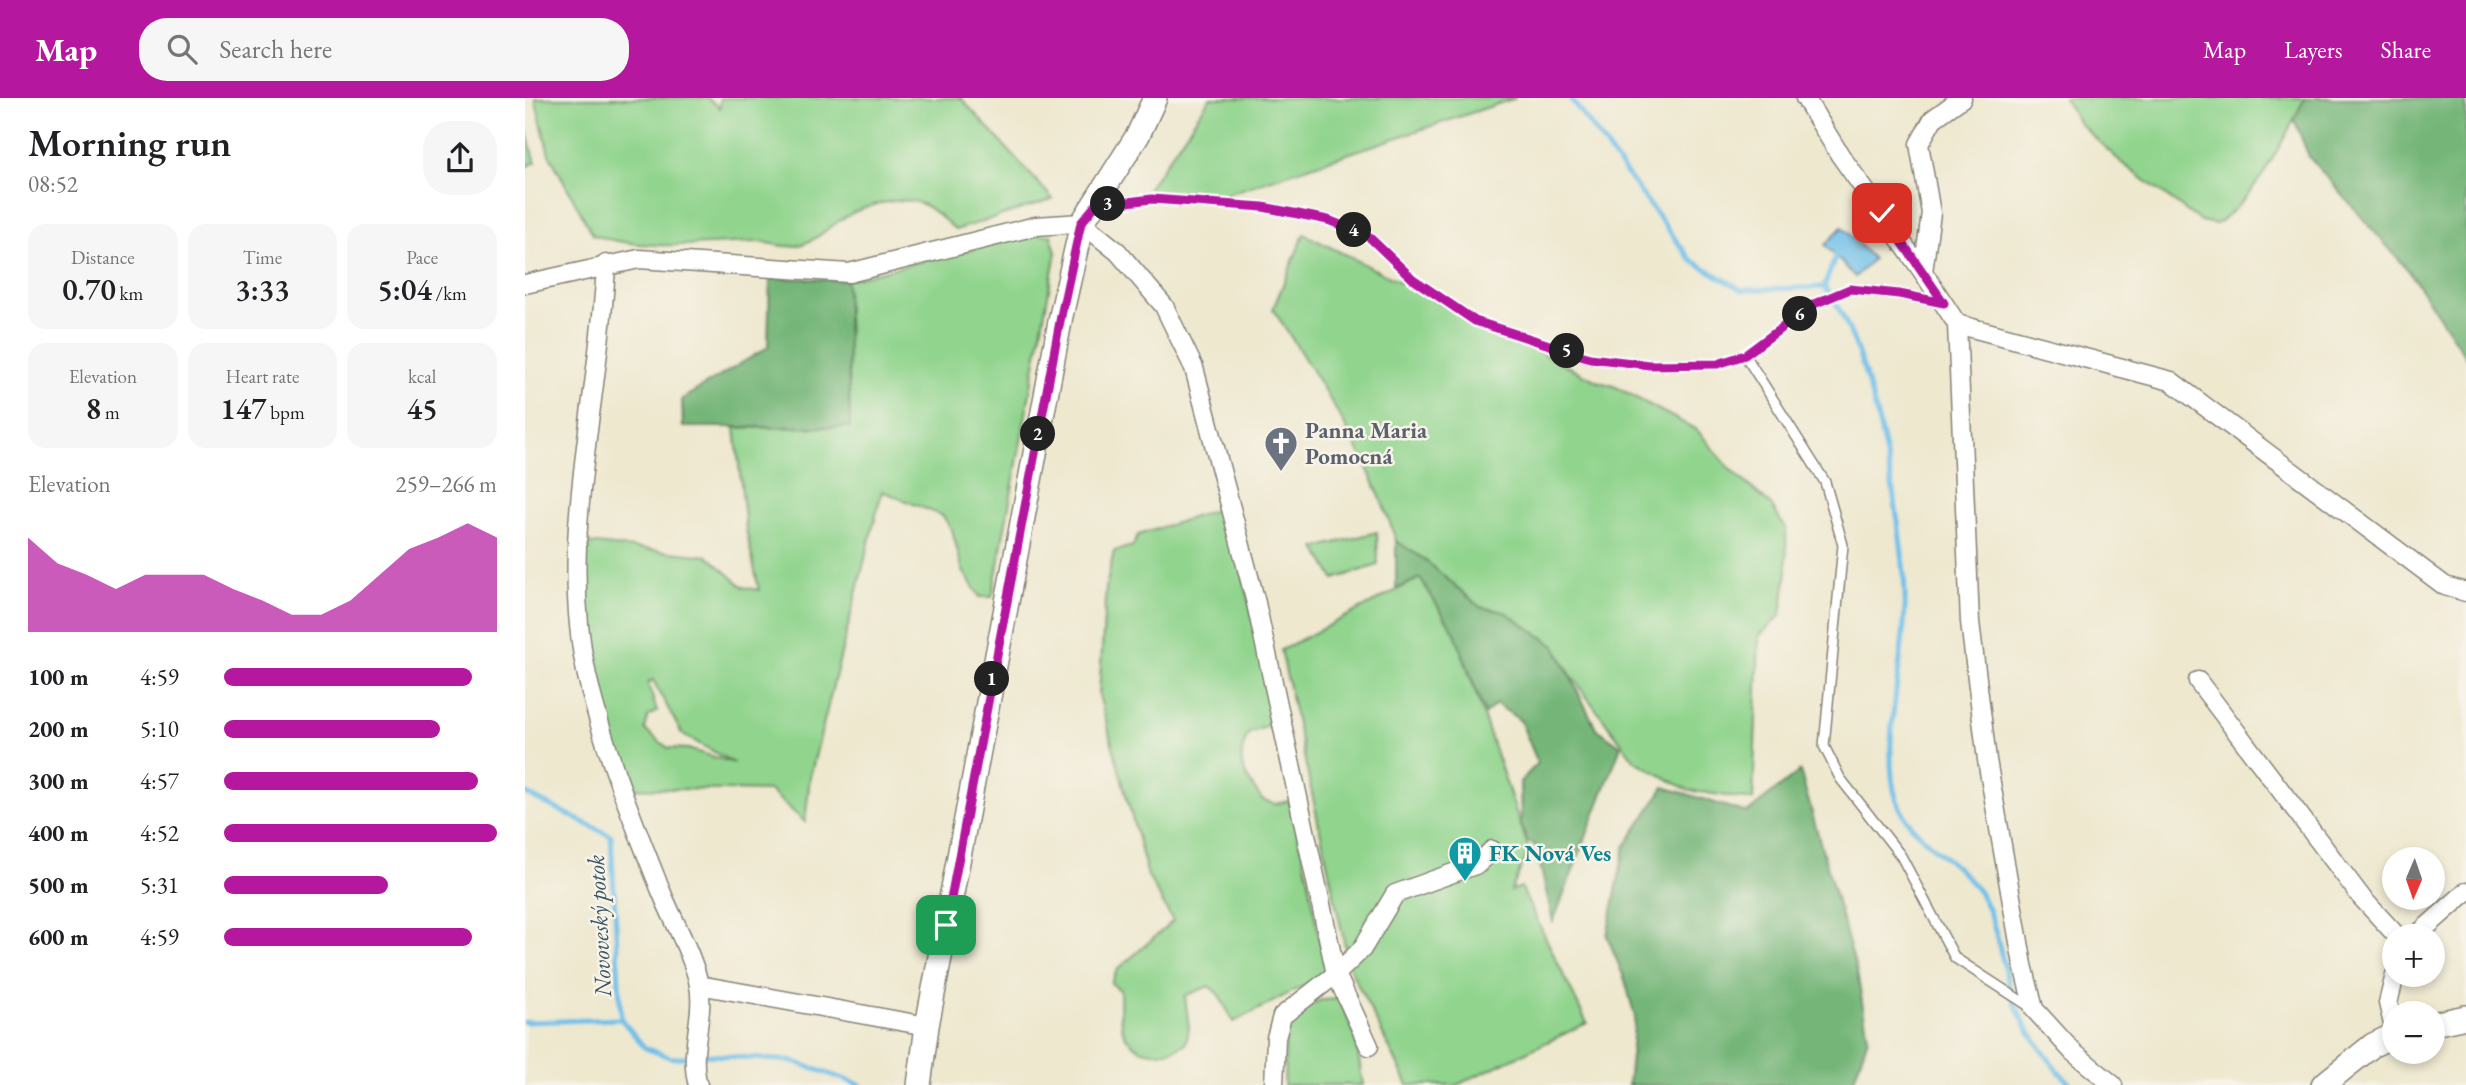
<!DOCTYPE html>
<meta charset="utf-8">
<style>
:root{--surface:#fff;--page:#f6f6f6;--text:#202124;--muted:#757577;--accent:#b5179e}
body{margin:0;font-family:"EB Garamond",serif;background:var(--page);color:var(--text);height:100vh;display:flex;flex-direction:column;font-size:26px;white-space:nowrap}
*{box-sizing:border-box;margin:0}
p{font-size:23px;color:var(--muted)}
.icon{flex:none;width:38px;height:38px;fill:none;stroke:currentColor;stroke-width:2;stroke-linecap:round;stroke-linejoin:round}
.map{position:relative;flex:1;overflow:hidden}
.details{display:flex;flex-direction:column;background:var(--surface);width:525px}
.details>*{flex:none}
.needle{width:46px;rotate:182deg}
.tools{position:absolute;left:1857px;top:749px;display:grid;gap:14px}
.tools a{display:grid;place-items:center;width:63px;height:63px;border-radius:50%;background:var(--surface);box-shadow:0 4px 10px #0003;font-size:35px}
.pin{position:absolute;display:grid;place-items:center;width:60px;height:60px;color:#fff;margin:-30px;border-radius:14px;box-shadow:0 4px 10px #0006}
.km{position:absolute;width:35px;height:35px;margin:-18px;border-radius:50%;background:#222;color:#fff;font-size:19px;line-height:35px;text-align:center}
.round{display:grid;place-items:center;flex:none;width:74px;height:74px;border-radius:28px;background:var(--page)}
.overview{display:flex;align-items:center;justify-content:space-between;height:119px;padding:0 28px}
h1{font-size:38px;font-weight:600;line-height:52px}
.metrics{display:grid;grid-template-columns:repeat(3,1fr);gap:10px;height:119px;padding:7px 28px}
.metrics div{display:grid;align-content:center;border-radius:18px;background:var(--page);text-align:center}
.metrics b{font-size:30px;font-weight:600}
.metrics small{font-size:19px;font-weight:400}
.metrics p{font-size:19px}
.chart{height:196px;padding:14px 28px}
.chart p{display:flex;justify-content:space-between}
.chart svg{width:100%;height:126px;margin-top:7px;fill:var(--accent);opacity:.7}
ul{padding:0 28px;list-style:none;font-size:23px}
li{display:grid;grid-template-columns:112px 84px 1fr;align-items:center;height:52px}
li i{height:18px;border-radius:9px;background:var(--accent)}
header{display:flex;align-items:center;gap:42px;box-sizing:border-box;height:98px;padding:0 35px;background:var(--accent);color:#fff}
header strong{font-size:33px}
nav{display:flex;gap:38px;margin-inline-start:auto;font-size:24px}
.search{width:490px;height:63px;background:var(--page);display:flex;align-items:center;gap:18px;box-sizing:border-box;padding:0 24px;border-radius:28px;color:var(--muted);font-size:26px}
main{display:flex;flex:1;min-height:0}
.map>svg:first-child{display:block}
</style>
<header>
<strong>Map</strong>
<div class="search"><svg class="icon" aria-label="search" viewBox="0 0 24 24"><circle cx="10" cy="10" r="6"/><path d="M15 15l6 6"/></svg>Search here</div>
<nav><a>Map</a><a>Layers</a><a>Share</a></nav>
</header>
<main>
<section class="details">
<div class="overview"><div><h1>Morning run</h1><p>08:52</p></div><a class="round"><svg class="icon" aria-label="share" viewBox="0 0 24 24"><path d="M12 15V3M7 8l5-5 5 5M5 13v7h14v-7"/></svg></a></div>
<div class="metrics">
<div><p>Distance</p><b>0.70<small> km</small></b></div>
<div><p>Time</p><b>3:33</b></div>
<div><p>Pace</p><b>5:04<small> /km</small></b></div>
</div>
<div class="metrics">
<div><p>Elevation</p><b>8<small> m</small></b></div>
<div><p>Heart rate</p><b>147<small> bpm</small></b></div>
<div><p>kcal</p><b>45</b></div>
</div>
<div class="chart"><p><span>Elevation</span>259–266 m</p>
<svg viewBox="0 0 160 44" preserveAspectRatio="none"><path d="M0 44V11L10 20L20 24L30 29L40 24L50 24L60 24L70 29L80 33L90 38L100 38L110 33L120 24L130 15L140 11L150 6L160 11V44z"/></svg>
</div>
<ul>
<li><b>100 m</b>4:59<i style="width:91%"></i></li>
<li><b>200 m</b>5:10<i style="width:79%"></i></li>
<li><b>300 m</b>4:57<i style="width:93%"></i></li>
<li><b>400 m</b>4:52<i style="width:100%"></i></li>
<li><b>500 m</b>5:31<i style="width:60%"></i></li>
<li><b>600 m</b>4:59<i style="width:91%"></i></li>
</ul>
</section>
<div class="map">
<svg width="1941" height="987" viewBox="0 0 1941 987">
<rect width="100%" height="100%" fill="#f7f3e8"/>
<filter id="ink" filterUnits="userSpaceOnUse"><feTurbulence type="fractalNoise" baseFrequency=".0143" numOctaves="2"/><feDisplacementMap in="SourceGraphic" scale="14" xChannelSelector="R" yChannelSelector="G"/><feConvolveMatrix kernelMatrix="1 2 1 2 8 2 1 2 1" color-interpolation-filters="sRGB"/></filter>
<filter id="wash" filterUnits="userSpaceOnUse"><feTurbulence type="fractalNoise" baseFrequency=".00686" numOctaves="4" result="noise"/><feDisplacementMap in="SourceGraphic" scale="28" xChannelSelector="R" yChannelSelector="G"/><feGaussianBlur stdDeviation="1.57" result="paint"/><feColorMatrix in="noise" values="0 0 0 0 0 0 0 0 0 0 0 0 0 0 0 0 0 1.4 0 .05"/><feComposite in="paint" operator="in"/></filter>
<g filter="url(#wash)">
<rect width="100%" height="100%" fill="#eee8cf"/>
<g fill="#90d48d" stroke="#567854" stroke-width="2" fill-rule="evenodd">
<path d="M10,0h173l12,10v-10h241l92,101 -97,31c-10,-8 -22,-21 -34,-26 -25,-10 -66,4 -86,19 -15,10 -23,20 -41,23 -14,2 -24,-4 -37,-4 -53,1 -113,10 -165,-7l-44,-81z"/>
<path d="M685,0h306l-301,100 -69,-6z"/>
<path d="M1539,0h241c-21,41 -49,100 -89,126l-16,-3 -77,-57 -44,-41z"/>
<path d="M0,30l11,34 -11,5z"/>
<path d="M779,136l295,148 15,4 83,44 34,40 40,35 15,24 1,42 -6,44 -22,21 -6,164 -65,-10 -53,-29 -63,-84 -17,-31 -50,-34 -25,-5 -56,-48 -28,-18c-26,-85 -75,-157 -123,-232z"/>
<path d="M505,137h21l5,17 -64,345h-12l-17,-26 -11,-41 -9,-14 -61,-25 -72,286 -5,45 -35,-31 -141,-3 -33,-100 -10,-81v-64l122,13 35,31 16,3 -13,-61 -11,-101 115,-1 -4,-147zM128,582l29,54 52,29 -46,-14 -20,-1 -23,-18 3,-13 9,-6 -9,-28z"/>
<path d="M703,408l48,217 -27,10c-16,30 -4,41 13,67l13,4 14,-3 19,75 18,98 -92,48 -16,-28 -9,-8 -24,10 4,32 -3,15c-21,15 -55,13 -64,-15 -3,-11 -1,-26 -2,-38l-9,-7 6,-13 56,-49 -25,-45 -49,-181 7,-108 8,-36 19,-5 5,-11z"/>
<path d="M852,434l1,33 -44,14 -18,-31z"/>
<path d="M895,480l35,55 74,217 -18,41 10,-4 66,136 -130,62h-49l-58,-116 -69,-319z"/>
<path d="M814,901l16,36 8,50h-79l2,-57 6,-15 29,-13z"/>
</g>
<g fill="#74b678" stroke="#48694a" stroke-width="2">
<path d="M1780,0h161v259l-57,-86 -100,-114 -15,-38z"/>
<path d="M245,180l76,2 4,147h-167l-1,-28 86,-52z"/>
<path d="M871,443l28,18 56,48 25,5 50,34 41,82 25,18 -68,176 -17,-76 -9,-5 -6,-17 -1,-42 18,-19 -18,-43 -24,-16 -11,10 -30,-81 -35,-55 -24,11z"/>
<path d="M1275,673l57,201 11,65 -16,48h-224l7,-68 -10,-37 -18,-44 18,-90 39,-59 83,26z"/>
</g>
<path fill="#6fc0ea" stroke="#466e83" stroke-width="2" d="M1317,129l31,32 -18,18 -30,-32z"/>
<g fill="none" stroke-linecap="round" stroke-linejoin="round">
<g stroke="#6fc0ea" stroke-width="5">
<path d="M1045,0l121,162 51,30 82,-3c47,53 82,246 81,318 -1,59 -22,127 -11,185 11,54 73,69 93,117 14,32 16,69 30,101 9,22 37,61 55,77"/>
<path d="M1299,189l13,-34"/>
<path d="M0,695l86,43 10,183 24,29 27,10 39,-3 81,6 69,24"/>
<path d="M0,924l96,-3"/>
</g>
</g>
</g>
<g filter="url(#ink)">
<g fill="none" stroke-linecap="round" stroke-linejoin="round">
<defs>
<g id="service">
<path d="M572,107l55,-6 111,8 65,13 40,16 45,43 62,42 115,37 59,7 69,-1 27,-9 69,-51 36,-15 49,5 44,9"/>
<path d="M1220,257l80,127 18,63 -19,201 16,32 61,78 54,102 77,50"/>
</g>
<g id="minor">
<path d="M1280,0l35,57 83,117"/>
<path d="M1437,0l-29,21 -14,25 12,69 -8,59 34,52 13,298 17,138 36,205 11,44 39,43 40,33"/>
<path d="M81,166c-6,136 -49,277 -19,412 17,74 46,145 74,215 11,27 33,67 38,94 6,32 -11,67 -1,100"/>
<path d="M0,186l114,-25 210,14 187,-47 46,-3 36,29 46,54 30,62 62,235 80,371 -54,42 -6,22 -2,47"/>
<path d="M1432,226l214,57 274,205 21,6"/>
<path d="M1673,583l164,217 35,38"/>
<path d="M1891,838l50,-44"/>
<path d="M174,887l228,41"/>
<path d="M1869,930l-6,-25 7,-28"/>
<path d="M844,948l-33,-72 26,-25 33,-55 83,-30 14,-14"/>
</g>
<g id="tertiary">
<path d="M1908,926l33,-7"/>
<path d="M394,987l8,-59 134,-710 21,-93 56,-88 17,-37"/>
<path d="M1798,987l50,-40 21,-10"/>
</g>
</defs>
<use href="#service" stroke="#858276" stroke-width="12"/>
<use href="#minor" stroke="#858276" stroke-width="21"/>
<use href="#tertiary" stroke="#858276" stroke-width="26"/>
<use href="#service" stroke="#fff" stroke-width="9"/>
<use href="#minor" stroke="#fff" stroke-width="18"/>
<use href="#tertiary" stroke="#fff" stroke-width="23"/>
</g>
</g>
<g fill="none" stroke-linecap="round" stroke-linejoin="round" filter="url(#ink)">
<defs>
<path id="route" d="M421,827l115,-609 20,-93 14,-17 57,-7 111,8 65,13 40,16 45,43 62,42 115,37 59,7 69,-1 27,-9 69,-51 36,-15 49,5 45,9 -62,-90"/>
</defs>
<use href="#route" stroke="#fff" stroke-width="14"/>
<use href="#route" stroke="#b5179e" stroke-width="9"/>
</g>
<defs>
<symbol id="church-pin" viewBox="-11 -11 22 30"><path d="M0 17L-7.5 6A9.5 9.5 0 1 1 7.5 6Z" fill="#6b7280" stroke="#f7f3e8"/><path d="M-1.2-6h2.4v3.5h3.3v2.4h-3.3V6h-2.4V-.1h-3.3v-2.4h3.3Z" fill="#fff"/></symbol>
<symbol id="building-pin" viewBox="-11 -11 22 30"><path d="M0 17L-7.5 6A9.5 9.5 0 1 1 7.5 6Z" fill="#0f9aa8" stroke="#f7f3e8"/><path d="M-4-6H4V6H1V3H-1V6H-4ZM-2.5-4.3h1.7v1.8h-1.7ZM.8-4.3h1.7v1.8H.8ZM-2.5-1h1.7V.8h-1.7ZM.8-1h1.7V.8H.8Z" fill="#fff"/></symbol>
</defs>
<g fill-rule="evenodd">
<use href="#church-pin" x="737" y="326" width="38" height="52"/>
<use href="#building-pin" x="921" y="736" width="38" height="52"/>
</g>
<g text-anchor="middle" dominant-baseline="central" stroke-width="5" stroke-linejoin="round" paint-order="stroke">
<g font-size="23" font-weight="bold" fill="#5b616d" stroke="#f7f3e8" text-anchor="start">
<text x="780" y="332">Panna Maria<tspan x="780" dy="26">Pomocná</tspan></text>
</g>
<g font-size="23" font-weight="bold" fill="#0d838f" stroke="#f7f3e8" text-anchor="start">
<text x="964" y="755">FK Nová Ves</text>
</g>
<g font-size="24" font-style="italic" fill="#395564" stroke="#f7f3e8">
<text transform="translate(74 828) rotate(-93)">Novoveský potok</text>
</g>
</g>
</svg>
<div class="tools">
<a><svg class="needle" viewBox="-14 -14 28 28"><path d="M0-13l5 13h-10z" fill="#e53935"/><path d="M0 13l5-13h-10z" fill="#757577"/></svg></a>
<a>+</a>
<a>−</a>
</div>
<div class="pin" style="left:421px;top:827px;background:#1e9e55"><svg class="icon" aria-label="arrive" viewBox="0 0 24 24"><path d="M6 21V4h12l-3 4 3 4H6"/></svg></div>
<div class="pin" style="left:1357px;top:115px;background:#d93025"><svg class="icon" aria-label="check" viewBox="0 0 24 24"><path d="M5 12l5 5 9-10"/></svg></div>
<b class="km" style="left:467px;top:581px">1</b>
<b class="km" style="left:513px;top:336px">2</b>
<b class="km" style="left:583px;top:106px">3</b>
<b class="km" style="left:829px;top:132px">4</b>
<b class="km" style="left:1042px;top:253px">5</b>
<b class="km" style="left:1275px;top:216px">6</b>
</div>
</main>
